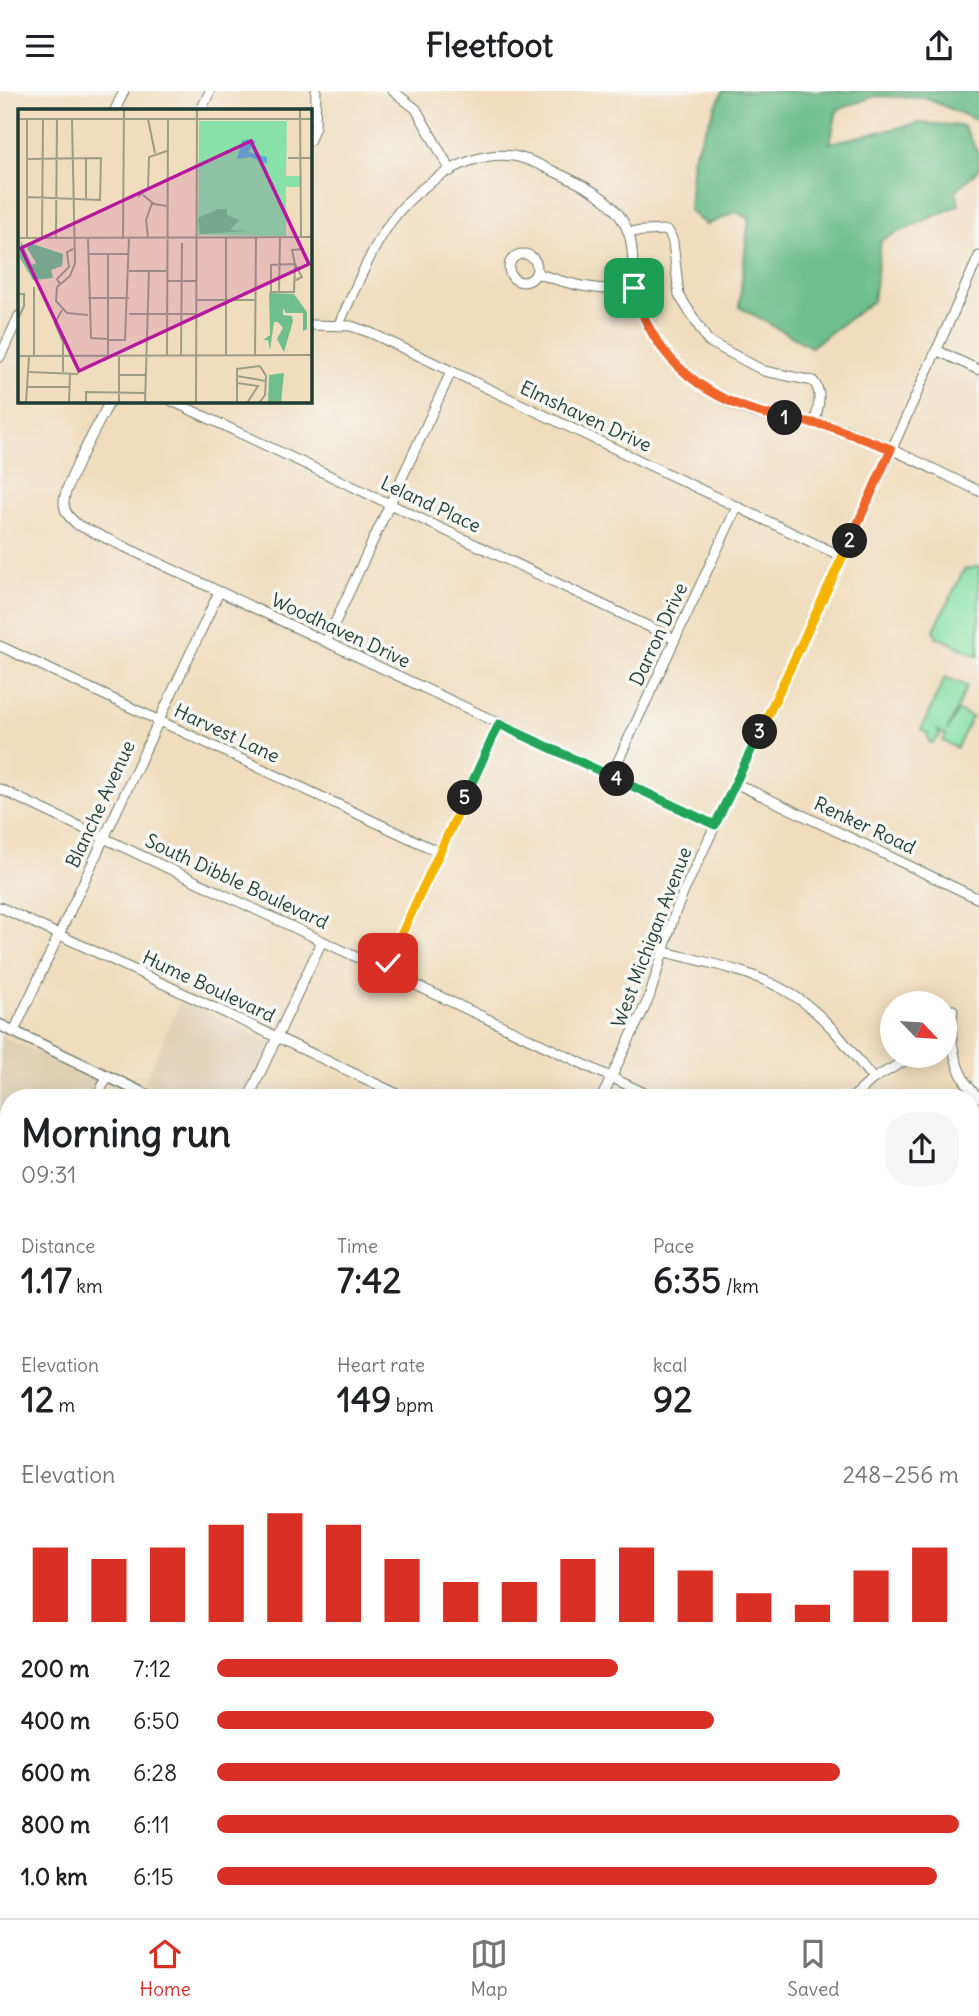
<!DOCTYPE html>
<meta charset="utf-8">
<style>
:root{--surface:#fff;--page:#f6f6f6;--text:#202124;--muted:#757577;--line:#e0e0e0;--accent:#d93025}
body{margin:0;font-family:Delius,sans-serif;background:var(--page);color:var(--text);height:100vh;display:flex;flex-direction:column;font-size:26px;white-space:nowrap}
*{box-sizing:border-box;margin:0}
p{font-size:23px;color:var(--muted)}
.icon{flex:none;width:38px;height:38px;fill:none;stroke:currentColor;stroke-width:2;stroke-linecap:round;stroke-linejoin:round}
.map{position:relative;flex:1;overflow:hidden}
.sheet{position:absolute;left:0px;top:998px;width:980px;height:830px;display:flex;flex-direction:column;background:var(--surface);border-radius:28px 28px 0 0;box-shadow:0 4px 18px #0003}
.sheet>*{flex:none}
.needle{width:46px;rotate:115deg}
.tools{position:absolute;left:880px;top:900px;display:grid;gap:14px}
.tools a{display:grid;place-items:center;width:77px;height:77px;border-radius:50%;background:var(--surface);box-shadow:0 4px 18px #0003;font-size:35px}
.pin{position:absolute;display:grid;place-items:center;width:60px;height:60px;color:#fff;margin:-30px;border-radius:14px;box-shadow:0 4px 10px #0006}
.km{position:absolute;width:35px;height:35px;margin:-18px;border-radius:50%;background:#222;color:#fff;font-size:19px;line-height:35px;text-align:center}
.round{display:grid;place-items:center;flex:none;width:74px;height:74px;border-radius:28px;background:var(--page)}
.head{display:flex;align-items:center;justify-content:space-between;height:119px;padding:0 21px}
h1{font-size:38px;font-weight:700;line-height:52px}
.stats{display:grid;grid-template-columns:repeat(3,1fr);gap:10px;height:119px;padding:7px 21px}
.stats div{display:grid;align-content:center}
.stats b{font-size:35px;font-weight:700}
.stats small{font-size:19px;font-weight:400}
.stats p{font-size:19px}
.chart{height:196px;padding:14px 21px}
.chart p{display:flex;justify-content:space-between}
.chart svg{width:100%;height:126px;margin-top:7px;stroke:var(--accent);stroke-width:6}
ul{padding:0 21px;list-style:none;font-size:23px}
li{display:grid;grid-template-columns:112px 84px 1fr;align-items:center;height:52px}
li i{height:18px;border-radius:9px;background:var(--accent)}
header{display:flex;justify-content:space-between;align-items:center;height:91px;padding:0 21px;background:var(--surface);font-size:32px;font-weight:700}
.tabs{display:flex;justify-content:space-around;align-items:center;height:98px;border-top:2px solid var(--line);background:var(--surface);font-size:19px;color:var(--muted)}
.tabs a{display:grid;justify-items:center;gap:4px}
.tabs .selected{color:var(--accent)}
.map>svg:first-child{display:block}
</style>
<header><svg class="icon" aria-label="menu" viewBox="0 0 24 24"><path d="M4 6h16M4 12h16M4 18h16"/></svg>Fleetfoot<svg class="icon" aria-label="share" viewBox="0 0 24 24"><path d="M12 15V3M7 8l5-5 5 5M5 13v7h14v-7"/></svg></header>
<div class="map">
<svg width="979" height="1827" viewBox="0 0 979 1827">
<rect width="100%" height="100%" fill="#f6f6f2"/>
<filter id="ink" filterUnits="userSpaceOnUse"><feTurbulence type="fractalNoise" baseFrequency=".0143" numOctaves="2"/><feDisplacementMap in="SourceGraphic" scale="14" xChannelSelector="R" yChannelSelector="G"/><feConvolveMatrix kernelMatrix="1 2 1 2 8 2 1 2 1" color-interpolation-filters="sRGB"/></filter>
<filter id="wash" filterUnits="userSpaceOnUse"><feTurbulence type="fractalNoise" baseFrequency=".00686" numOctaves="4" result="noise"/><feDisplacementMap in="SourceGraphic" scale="28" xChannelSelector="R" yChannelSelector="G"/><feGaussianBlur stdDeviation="1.57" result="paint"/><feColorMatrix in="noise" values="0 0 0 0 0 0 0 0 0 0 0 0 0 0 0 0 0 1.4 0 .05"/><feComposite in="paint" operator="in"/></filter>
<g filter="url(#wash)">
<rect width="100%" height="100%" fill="#f0ddbd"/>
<g fill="#dfcfb2">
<path d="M181,908l90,44 -27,54h-65l-34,-15z"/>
<path d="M0,944l98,45 -8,17h-81v48l-9,-4z"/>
</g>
<g fill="#88e1a6" stroke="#548f6d" stroke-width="2">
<path d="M979,475v90l-42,-19 -3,-7 30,-60z"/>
<path d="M945,586l22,9 -20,45 11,-20 14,6 -15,31 -14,-7 3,-6 -8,-4 2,5 -8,7 -3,-1 -2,-9 -6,-3z"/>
<path d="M971,1403l8,4v420h-587l-18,-9h597z"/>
</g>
<path fill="#6ebf8b" stroke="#467e60" stroke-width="2" d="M723,0h256v30l-54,-23 -50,-2 -38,14 -7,33 89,-20 44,3 16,28v15l-23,21 3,15 -78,35 -8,61 -62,46 -72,-40 10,-89 -13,-6 -30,13 -17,-15 4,-54z"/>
<g fill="#58aed4" stroke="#3c7684" stroke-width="2">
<path d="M971,1743l8,7v77h-21l-1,-9h14z"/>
<path d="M819,1818h54l-9,9h-71z"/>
</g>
</g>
<g filter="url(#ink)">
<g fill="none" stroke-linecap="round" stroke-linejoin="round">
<defs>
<g id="minor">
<path d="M393,0l23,18 35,62"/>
<path d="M115,19l9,-19"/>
<path d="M201,19l9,-19"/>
<path d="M310,49l5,-14 1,-35"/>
<path d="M628,141l36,-2 5,2 4,10 6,53 29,46 56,30 49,10c11,12 4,28 2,42"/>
<circle cx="523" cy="177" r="14"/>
<path d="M536,182c36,12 61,19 98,15"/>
<path d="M339,233c15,-32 28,-66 47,-95 24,-38 79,-80 127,-73 14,2 27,9 40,15 27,13 56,24 71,52 12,21 7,44 11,67 5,31 28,64 52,84 18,16 40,30 63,37 29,9 60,9 89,18 48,16 94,40 140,62"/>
<path d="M310,234l41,1 20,7 472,224"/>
<path d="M936,259l43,20"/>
<path d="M0,266l19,-41"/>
<path d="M110,310c-10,20 -46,83 -46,101 0,11 6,16 14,23l637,300"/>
<path d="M172,310l503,238"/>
<path d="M326,551l125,-270"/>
<path d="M0,555l439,206"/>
<path d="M611,685l126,-269"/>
<path d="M735,692l244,116"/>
<path d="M0,698l653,308"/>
<path d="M0,816l404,190"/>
<path d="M665,861c43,11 94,20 131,45 32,21 54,53 77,82"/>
<path d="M385,879l114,-246"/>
<path d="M953,919c-5,30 2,67 26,88"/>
<path d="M14,940l205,-439"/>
<path d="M97,1006l10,-20"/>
<path d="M249,1006l73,-156"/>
<path d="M602,1006l47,-99 26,-85 9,-22 159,-334 136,-301"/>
<path d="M853,1006l20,-18 42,-24"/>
<path d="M971,1156l8,4"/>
<path d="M0,1169l9,4"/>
<path d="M0,1214l9,-18"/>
<path d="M0,1404l9,4"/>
<path d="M0,1527l9,4"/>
<path d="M0,1591l9,4"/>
<path d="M0,1714l9,4"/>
<path d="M0,1751l9,-3"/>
<path d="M136,1818l19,9"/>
<path d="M119,1827l4,-9"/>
<path d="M215,1827l4,-9"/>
</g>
<g id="major">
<path d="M0,934l151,72"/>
<path d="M971,1392l8,4"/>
</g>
</defs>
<use href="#minor" stroke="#687564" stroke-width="11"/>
<use href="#major" stroke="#687564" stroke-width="13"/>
<use href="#minor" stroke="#fff" stroke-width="9"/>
<use href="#major" stroke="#fff" stroke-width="10"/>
</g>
</g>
<g fill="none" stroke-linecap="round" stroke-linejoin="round" filter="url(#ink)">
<defs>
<path id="split-1" d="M634,197c18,74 79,118 151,130"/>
<path id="split-2" d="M785,327l44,8 62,23 -41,92"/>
<path id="split-3" d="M760,641l90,-191"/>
<path id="split-4" d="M617,688l98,46 45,-93"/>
<path id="split-5" d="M465,707l34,-74 118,55"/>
<path id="split-6" d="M388,872l77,-165"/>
</defs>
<use href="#split-1" stroke="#fff" stroke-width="14"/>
<use href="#split-2" stroke="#fff" stroke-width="14"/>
<use href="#split-3" stroke="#fff" stroke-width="14"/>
<use href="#split-4" stroke="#fff" stroke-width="14"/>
<use href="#split-5" stroke="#fff" stroke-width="14"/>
<use href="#split-6" stroke="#fff" stroke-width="14"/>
<use href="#split-1" stroke="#f0652b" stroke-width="9"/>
<use href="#split-2" stroke="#f0652b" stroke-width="9"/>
<use href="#split-3" stroke="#f5b400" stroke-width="9"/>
<use href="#split-4" stroke="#22a559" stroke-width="9"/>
<use href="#split-5" stroke="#22a559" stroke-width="9"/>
<use href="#split-6" stroke="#f5b400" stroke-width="9"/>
</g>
<g text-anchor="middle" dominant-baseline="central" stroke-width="7" stroke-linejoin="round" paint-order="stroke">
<g font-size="19" fill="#1f3d34" stroke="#f6f6f2">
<text transform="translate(586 325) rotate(25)">Elmshaven Drive</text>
<text transform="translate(431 413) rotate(25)">Leland Place</text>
<text transform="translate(341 539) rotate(25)">Woodhaven Drive</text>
<text transform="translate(658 543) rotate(-65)">Darron Drive</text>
<text transform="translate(227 642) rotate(25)">Harvest Lane</text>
<text transform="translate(100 713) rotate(-65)">Blanche Avenue</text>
<text transform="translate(865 734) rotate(25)">Renker Road</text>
<text transform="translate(237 790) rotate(25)">South Dibble Boulevard</text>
<text transform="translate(651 846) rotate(-69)">West Michigan Avenue</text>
<text transform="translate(209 895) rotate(25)">Hume Boulevard</text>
</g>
</g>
<g transform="translate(18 18)">
<rect width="294" height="294" fill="#f0ddbd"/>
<path d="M181,12h88l-1,55h15v11h-15v49l-88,-1z" fill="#88e1a6"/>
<path d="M200,100h9v6l12,5 -9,10 19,1 -49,3 -2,-16zM3,132l11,24 4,-2 -9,-15 3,-5 33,11 -1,12 -11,4 2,8 -20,2 -13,-22zM251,184l25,1 13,18v17l-4,2v-18h-17l-3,-5v7l9,1 1,5 -9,31 -7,-13 6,-11 -5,-6h-4l-4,28 -2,-10h-5l7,-5zM266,264l-3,30h-13l1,-28z" fill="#6ebf8b"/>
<path d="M230,30l8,2 -8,11 19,5v7l-16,-7 -14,2 5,-18z" fill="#58aed4"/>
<path fill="none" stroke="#9c9d86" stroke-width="2" d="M282,0l1,128M0,10h294M54,10l3,144 -5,13 -13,11 -1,14 11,12 21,2M130,10l7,34M270,49h24M125,86l11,9 13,2M9,88l73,3 1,-42 -74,1M120,88l10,-9 1,-31 18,-6M68,91v-42M130,128l-2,-17 6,-17M0,129l294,-1M9,129v-119M24,129l1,-119M38,129l1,-119M70,129l3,100 34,2 4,-102M105,129l1,-129M70,145h41M111,162h38M149,172h29M276,172l8,-4 -7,-13 -24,1v27h23l1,-28 -3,-14 12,-1M42,175l-3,-5 12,-12 -2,-15 6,-3M261,183l1,-55M0,185h6v12l-6,13M70,189h41M179,191h59M44,201l-7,13 8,19v30M111,205h67M208,246v-118M237,246l1,-118M0,247l294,-1M16,247v-69M90,247v-102M101,247v47M149,247l1,-237M163,247l1,-113M11,263l49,2M101,266h26M219,267l29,5M219,274l21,3 -11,17M9,278h43M8,294l3,-47M51,294l1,-29M68,294v-11l59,1M127,294l4,-132M178,294l1,-294M219,294v-34l23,-3M241,294l6,-8 1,-19 -6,-10"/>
<path fill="#b5179e" fill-opacity="0.15" stroke="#b5179e" stroke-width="3.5" d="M233,32l58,123 -230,107 -58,-123z"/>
<rect width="294" height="294" fill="none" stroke="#1f3d34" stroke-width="3.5"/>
</g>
</svg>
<div class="tools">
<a><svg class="needle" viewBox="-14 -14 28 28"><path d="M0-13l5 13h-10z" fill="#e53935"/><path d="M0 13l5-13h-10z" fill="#757577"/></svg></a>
</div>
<div class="pin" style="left:634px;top:197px;background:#1e9e55"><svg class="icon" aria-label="arrive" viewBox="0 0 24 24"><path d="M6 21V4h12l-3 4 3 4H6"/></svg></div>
<div class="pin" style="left:388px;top:872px;background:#d93025"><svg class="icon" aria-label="check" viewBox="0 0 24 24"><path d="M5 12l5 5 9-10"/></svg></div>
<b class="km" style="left:785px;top:327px">1</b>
<b class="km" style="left:850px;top:450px">2</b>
<b class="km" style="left:760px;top:641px">3</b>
<b class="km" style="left:617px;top:688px">4</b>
<b class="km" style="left:465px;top:707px">5</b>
<section class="sheet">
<div class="head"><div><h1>Morning run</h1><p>09:31</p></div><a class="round"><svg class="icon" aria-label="share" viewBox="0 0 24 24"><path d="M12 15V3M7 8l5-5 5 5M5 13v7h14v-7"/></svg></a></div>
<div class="stats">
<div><p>Distance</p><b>1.17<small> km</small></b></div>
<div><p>Time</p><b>7:42</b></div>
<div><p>Pace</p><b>6:35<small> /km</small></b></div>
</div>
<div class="stats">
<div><p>Elevation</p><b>12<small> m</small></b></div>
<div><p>Heart rate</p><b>149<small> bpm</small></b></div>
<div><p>kcal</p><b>92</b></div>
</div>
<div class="chart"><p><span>Elevation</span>248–256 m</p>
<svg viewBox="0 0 160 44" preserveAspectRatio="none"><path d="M5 44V18M15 44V22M25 44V18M35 44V10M45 44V6M55 44V10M65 44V22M75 44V30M85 44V30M95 44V22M105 44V18M115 44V26M125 44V34M135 44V38M145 44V26M155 44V18"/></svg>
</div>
<ul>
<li><b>200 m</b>7:12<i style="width:54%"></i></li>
<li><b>400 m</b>6:50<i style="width:67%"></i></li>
<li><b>600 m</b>6:28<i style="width:84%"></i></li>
<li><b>800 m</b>6:11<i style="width:100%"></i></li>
<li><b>1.0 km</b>6:15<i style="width:97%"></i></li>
</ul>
</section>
</div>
<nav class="tabs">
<a class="selected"><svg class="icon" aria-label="home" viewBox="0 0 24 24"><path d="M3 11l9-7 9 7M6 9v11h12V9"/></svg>Home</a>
<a><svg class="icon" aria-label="map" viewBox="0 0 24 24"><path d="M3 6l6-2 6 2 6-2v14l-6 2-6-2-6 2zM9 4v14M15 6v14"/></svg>Map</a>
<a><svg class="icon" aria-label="saved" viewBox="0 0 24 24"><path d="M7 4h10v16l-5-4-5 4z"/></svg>Saved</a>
</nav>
